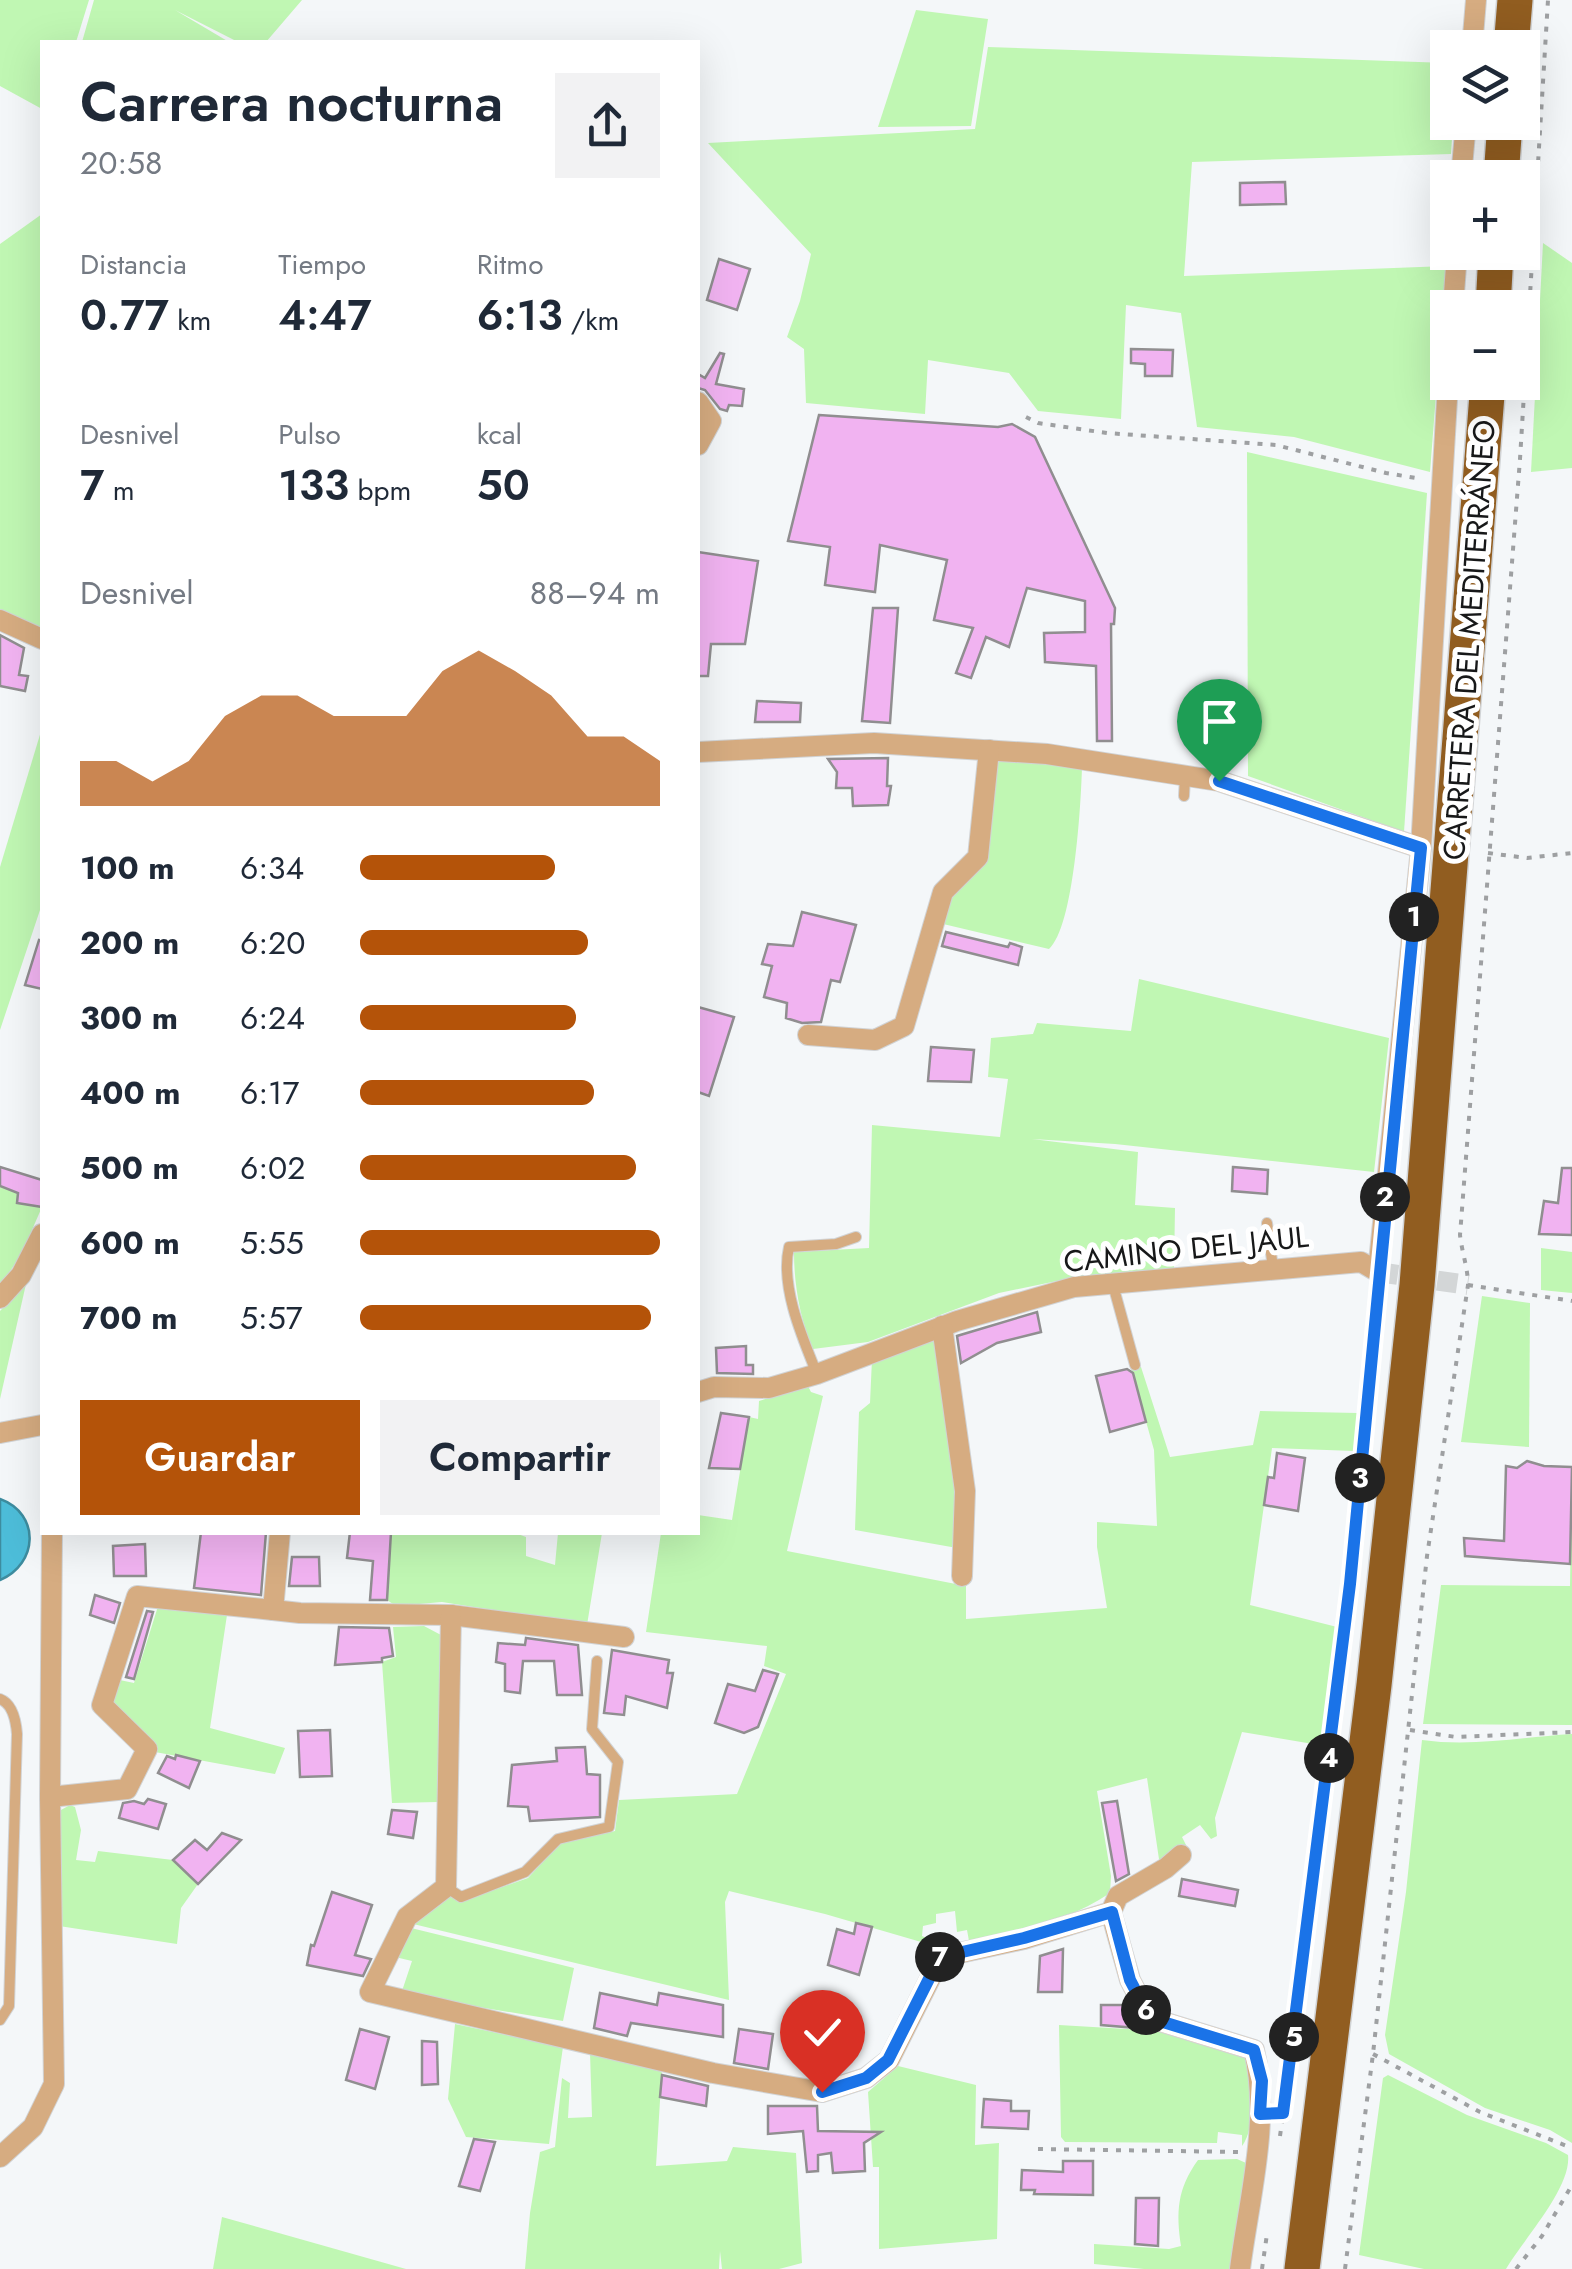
<!DOCTYPE html>
<html lang="es">
<meta charset="utf-8">
<style>
:root{--surface:#fff;--page:#f2f2f3;--text:#1f2937;--muted:#747a83;--accent:#b45309}
body{margin:0;font-family:Jost,sans-serif;background:var(--page);color:var(--text);height:100vh;display:flex;flex-direction:column;font-size:38px;white-space:nowrap}
*{box-sizing:border-box;margin:0}
p{font-size:32px;color:var(--muted)}
.icon{flex:none;width:55px;height:55px;fill:none;stroke:currentColor;stroke-width:2;stroke-linecap:round;stroke-linejoin:round}
.map{position:relative;flex:1;overflow:hidden}
.drawer{position:absolute;left:40px;top:40px;width:660px;height:1495px;display:flex;flex-direction:column;background:var(--surface);border-radius:0px;box-shadow:0 10px 40px #0002}
.drawer>*{flex:none}
.tools{position:absolute;left:1430px;top:30px;display:grid;gap:20px}
.tools a{display:grid;place-items:center;width:110px;height:110px;border-radius:0px;background:var(--surface);box-shadow:0 10px 40px #0002;font-size:50px}
.pin{position:absolute;display:grid;place-items:center;width:85px;height:85px;color:#fff;margin:-102px -42px;border-radius:50% 50% 50% 0;rotate:-45deg;box-shadow:0 0 10px #0007}
.pin .icon{rotate:45deg}
.km{position:absolute;width:50px;height:50px;margin:-25px;border-radius:50%;background:#222;color:#fff;font-size:28px;line-height:50px;text-align:center}
.round{display:grid;place-items:center;flex:none;width:105px;height:105px;border-radius:0px;background:var(--page)}
.headline{display:flex;align-items:center;justify-content:space-between;height:170px;padding:0 40px}
h1{font-size:55px;font-weight:600;line-height:75px}
.stats{display:grid;grid-template-columns:repeat(3,1fr);gap:15px;height:170px;padding:10px 40px}
.stats div{display:grid;align-content:center}
.stats b{font-size:42px;font-weight:600}
.stats small{font-size:28px;font-weight:400}
.stats p{font-size:28px}
.chart{height:280px;padding:20px 40px}
.chart p{display:flex;justify-content:space-between}
.chart svg{width:100%;height:180px;margin-top:10px;fill:var(--accent);opacity:.7}
.cta{display:flex;gap:20px;margin-top:auto;padding:20px 40px}
.cta a{flex:1;height:115px;border-radius:0px;background:var(--accent);color:#fff;font-size:40px;font-weight:600;line-height:115px;text-align:center}
.cta a+a{background:var(--page);color:var(--text)}
ul{padding:0 40px;list-style:none;font-size:32px}
li{display:grid;grid-template-columns:160px 120px 1fr;align-items:center;height:75px}
li i{height:25px;border-radius:12px;background:var(--accent)}
.map>svg:first-child{display:block}
</style>
<div class="map">
<svg width="1572" height="2269" viewBox="0 0 1572 2269">
<rect width="100%" height="100%" fill="#f4f7f9"/>
<g fill="#c0f7b3">
<path d="M0,0h89l-13,42h-34v67l-42,-23z"/>
<path d="M94,0h208l-36,42h-28l-63,-32 54,32h-147z"/>
<path d="M916,10l72,9 -17,107 -93,1z"/>
<path d="M988,47l459,16 1,59 5,1 -2,31 -259,8 -8,114 262,-10 -16,206 -136,-35 -97,-10 -16,-114 -55,-8 -5,114 -83,-8 -29,-38 -81,-13 -3,54 -119,-11 -2,-54 -17,-12 13,-36 11,-47 -103,-111 267,-14z"/>
<path d="M42,214v418l-42,-17v-371z"/>
<path d="M1543,243l29,20v205l-41,4z"/>
<path d="M1247,452l180,41 -23,339 -156,-56z"/>
<path d="M42,728v176l-42,126v-163z"/>
<path d="M1009,757l73,10c-1,37 -8,160 -33,182l-110,-26 9,-28 26,-23 23,-109z"/>
<path d="M1139,979l250,59 -15,134 -259,-28 -83,-5 106,13 -3,53 40,3 -1,61 -117,12 -58,12 -131,49 -55,7c-13,-30 -19,-64 -19,-97l75,-4 3,-123 128,12 8,-58 -20,-2 3,-39 42,-4 4,-11 94,8z"/>
<path d="M0,1186l18,7 -1,10 25,4 -21,48 -21,31z"/>
<path d="M1541,1248l31,4v41l-31,-3z"/>
<path d="M26,1284l-26,115v-88z"/>
<path d="M1482,1296l48,7 -1,144 -68,-5z"/>
<path d="M938,1333l21,155 -2,60 -102,-18 4,-118 11,-9 2,-44z"/>
<path d="M1141,1367l29,90 83,-12 7,-34 98,2 -4,38 -82,-3 -22,157 87,22 -12,119 -83,-14 -27,86 2,18 -6,3 -11,-14 -18,12 4,8 -26,21 -13,-88 -50,13 14,85 -1,17c-43,29 -91,39 -141,48l-2,-11 -10,2 -2,-21 -19,3v9l-13,3 -1,10 7,3 -1,5 -103,-30 -96,-23 -4,11 4,98 -320,-77 39,-28 11,7 69,-24 31,-34 56,-13 4,-31 118,-6 49,-120 -22,-8 3,-20 -121,-14 15,-99 37,-1v-17l34,5 17,-103 9,2 1,-18 49,-15 3,6 12,4 -36,155 179,35v33l141,-11 -10,-61v-25l60,4 -3,-76 -23,-82z"/>
<path d="M1572,1467v258l-149,-1 18,-139 129,1z"/>
<path d="M391,1533h124l11,4v19l29,9 3,-32h44l-15,92 -145,-23 -46,4 -9,-6z"/>
<path d="M159,1603l68,12 -17,113 75,20 -10,26 -120,-22 -1,-9 -43,-41 4,-23 19,4z"/>
<path d="M424,1626l17,9 -3,167 -46,1 -10,-141 14,-5 -3,-30z"/>
<path d="M1572,1734v409l-22,-13 -65,-22 -96,-54 -4,-19 21,-143 16,-152c50,7 100,-3 150,-6z"/>
<path d="M70,1805l5,2 6,23 -5,30 19,2 3,-11 75,9 25,24 -17,24 -4,36 -118,-18 -1,-100 3,-16z"/>
<path d="M407,1927l167,41 -11,53 -162,-27 11,-33 -17,-4z"/>
<path d="M455,2024l108,23 -14,97 -83,-7 -18,-38z"/>
<path d="M1059,2025l102,6 83,22c12,17 12,76 -2,93v-11l-24,-3 -1,11 -152,-1 -4,-5z"/>
<path d="M590,2052l72,16 -6,98 71,-5 6,-14 63,6 6,110 -23,6h-57l-2,-18 -1,18h-194l5,-56 10,-61 15,-5 7,-69 8,5 -2,35 24,-1z"/>
<path d="M898,2066l78,19 -1,60 24,-2 -2,96 -118,10v-82h-6l-5,-75z"/>
<path d="M1388,2075l79,40 79,28 22,12c4,33 -46,86 -62,114h-82l-65,-14 24,-177z"/>
<path d="M1237,2159l9,4 -3,46 -11,60h-88l-50,-5v-20l75,5 12,-3c-5,-34 -4,-57 17,-86z"/>
<path d="M222,2217l184,52h-193z"/>
</g>
<path fill="#4dbdd9" stroke="#3d8c9f" stroke-width="2.5" d="M0,1499c41,15 38,65 0,81z"/>
<g fill="#f1b3f1" stroke="#908e90" stroke-width="2.5">
<path d="M1285,182l1,22 -46,1v-22z"/>
<path d="M719,259l31,10 -13,41 -30,-10z"/>
<path d="M1131,349l42,1 -1,26h-27v-12l-14,-1z"/>
<path d="M720,353l4,1 -8,30 28,5 -2,17 -13,-1 -2,6 -7,-2 -15,-19 -7,-2v-14l7,4z"/>
<path d="M819,415l179,12 14,-3 23,13 80,171 -1,16h-3l1,117h-15l-1,-75 -51,-4 -1,-29 41,-1v-31l-58,-13 -18,59 -23,-10 -15,41 -15,-5 17,-45 -39,-8 13,-60 -67,-15 -5,47 -50,-7 5,-38 -42,-6z"/>
<path d="M698,552l60,9 -13,83h-34l-3,32h-10z"/>
<path d="M873,608h25l-8,115 -28,-2z"/>
<path d="M0,635l24,13 -5,27 9,1 -3,15 -25,-5z"/>
<path d="M757,701l44,2 -1,19h-45z"/>
<path d="M888,758l-1,28h4l-3,19 -35,1 -1,-18h-16l1,-16 -9,-13z"/>
<path d="M802,912l54,13 -16,57 -9,-2 -10,42 -19,1 -16,-5 1,-15 -23,-6 8,-31 -10,-2 6,-20 25,2z"/>
<path d="M946,932l62,15 2,-4 12,4 -4,18 -76,-19z"/>
<path d="M39,940l3,1v48l-17,-4z"/>
<path d="M698,1007l36,10 -25,79 -11,-4z"/>
<path d="M931,1047l43,3 -3,32 -43,-1z"/>
<path d="M0,1167l42,13v27l-25,-4 1,-10 -18,-7z"/>
<path d="M1233,1167l35,3 -1,24 -35,-3z"/>
<path d="M1562,1168h10v67l-33,-1 5,-33 14,2z"/>
<path d="M1037,1312l4,20 -44,11 -36,20 -4,-27z"/>
<path d="M746,1346v19h7v9l-36,-1 -1,-25z"/>
<path d="M1127,1369l6,4 13,49 -36,10 -14,-56z"/>
<path d="M721,1413l28,4 -9,52 -31,-1z"/>
<path d="M1277,1453l28,5 -7,53 -34,-6 4,-28 6,1z"/>
<path d="M1527,1461l17,5 28,1 -2,97 -105,-8 -1,-18 40,3 2,-75 11,2z"/>
<path d="M201,1532h65l-5,63 -67,-7z"/>
<path d="M350,1532h41l-4,68h-17l3,-39 -26,-3z"/>
<path d="M145,1544l1,32h-32l-1,-30z"/>
<path d="M292,1557h27l1,29h-31z"/>
<path d="M95,1595l25,8 -6,20 -24,-8z"/>
<path d="M147,1611l6,1 -19,67 -8,-2z"/>
<path d="M339,1627l50,1 4,28 -11,2v4l-47,3z"/>
<path d="M526,1638l52,7 4,50h-25l-3,-34h-31l-3,32 -15,-2v-27l-9,-2 2,-19 27,2z"/>
<path d="M612,1650l57,10 -2,13h6l-6,35 -41,-12 -2,19 -20,-2z"/>
<path d="M763,1670l15,4 -20,53 -14,6 -29,-10 13,-39 27,7z"/>
<path d="M330,1730l2,46 -32,1 -2,-46z"/>
<path d="M585,1747l2,27 13,1v42l-70,4 -2,-14 -20,-1 4,-41 45,-4 -1,-13z"/>
<path d="M176,1755l24,6 -11,27 -31,-15 9,-17 8,3z"/>
<path d="M148,1799l18,5 -8,25 -39,-11 4,-15 11,-2 10,3z"/>
<path d="M1117,1801l12,73 -13,7 -14,-78z"/>
<path d="M392,1810l25,2 -4,26 -25,-4z"/>
<path d="M222,1833l19,7 -43,44 -25,-24 22,-20 12,10z"/>
<path d="M1182,1879l56,11 -3,16 -56,-10z"/>
<path d="M332,1892l40,13 -17,50 16,4 -8,17 -56,-11 4,-20 3,1z"/>
<path d="M856,1923l16,4 -13,48 -31,-10 9,-36 17,5z"/>
<path d="M1063,1949l-1,43h-24l2,-36z"/>
<path d="M600,1993l57,12 2,-12 64,12v32l-92,-14 -4,13 -33,-8z"/>
<path d="M1101,2005h26l10,23 -36,-3z"/>
<path d="M360,2029l29,8 -14,52 -29,-9z"/>
<path d="M739,2029l34,5 -5,35 -34,-6z"/>
<path d="M422,2041l15,1 1,42 -16,1z"/>
<path d="M662,2075l46,11 -2,20 -46,-9z"/>
<path d="M984,2099l27,2v10h18l-1,18 -46,-2z"/>
<path d="M768,2106h49l1,25 63,1 -17,11 1,28 -32,2 -2,-20 -13,2v16l-11,1 -4,-41 -35,3z"/>
<path d="M474,2139l21,3 -15,49 -21,-5z"/>
<path d="M1063,2161h30v34l-59,-1 1,-4h-14l1,-20 41,2z"/>
<path d="M1136,2198h23l-1,48 -23,-2z"/>
</g>
<g fill="none" stroke-linecap="round" stroke-linejoin="round">
<path stroke="#d3d6d7" stroke-width="20" stroke-dasharray="20 10" stroke-linecap="butt" d="M1378,1272l90,13"/>
<defs>
<g id="lane">
<path d="M1184,796l1,-19"/>
<path d="M1267,1223l6,45"/>
<path d="M1113,1285l22,80"/>
<path d="M817,1374c-15,-37 -37,-88 -28,-127l47,-3 20,-7"/>
<path d="M0,1699c13,5 16,22 17,35l-8,272 -9,14"/>
<path d="M446,1887l15,10 64,-25 33,-33 51,-12 9,-65 -26,-33 5,-68"/>
</g>
<g id="street">
<path d="M1472,48l4,-48"/>
<path d="M1461,178l5,-56"/>
<path d="M1453,308l4,-56"/>
<path d="M698,402l13,19 -13,24"/>
<path d="M0,620l42,19"/>
<path d="M698,752l176,-9 173,11 172,27 202,67 -43,424 -17,-10 -287,25 -117,34 -140,53 -48,14 -55,-1 -16,5"/>
<path d="M1421,848l27,-466"/>
<path d="M808,1035l67,5 29,-14 39,-134 35,-35 11,-107"/>
<path d="M0,1298l21,-23 21,-41"/>
<path d="M942,1326l23,165 -3,85"/>
<path d="M0,1433l42,-8"/>
<path d="M273,1610l27,3 151,2 173,22"/>
<path d="M451,1615l-5,272 -39,30 -37,75 343,81 109,19 44,-14 23,-18 52,-103 83,-18 87,-27 19,68 20,38 104,32c17,70 -5,148 -14,219"/>
<path d="M50,1797l77,-8 20,-40 -45,-44 35,-109 136,14 7,-78"/>
<path d="M1111,1912l7,-16 48,-28 15,-13"/>
<path d="M0,2157l33,-30 21,-43 -4,-287 2,-265"/>
</g>
<g id="highway">
<path d="M1511,48l4,-48"/>
<path d="M1501,178l4,-56"/>
<path d="M1493,308l3,-56"/>
<path d="M1302,2269l72,-584 43,-400 71,-903"/>
</g>
</defs>
<use href="#lane" stroke="#d1d3d5" stroke-width="12"/>
<use href="#street" stroke="#d1d3d5" stroke-width="22"/>
<use href="#highway" stroke="#d1d3d5" stroke-width="38"/>
<g stroke="#9ea0a2" stroke-width="4" stroke-dasharray="5 8" stroke-linecap="butt">
<path d="M1026,417l12,6 69,10 169,12 110,28 36,6"/>
<path d="M1488,853l39,5 45,-5"/>
<path d="M1468,1285l104,16"/>
<path d="M1410,1730l46,7 116,-5"/>
<path d="M1373,2054l107,58 92,36"/>
<path d="M1280,2113h3c38,-273 70,-547 93,-822"/>
<path d="M1280,2136l3,-21"/>
<path d="M1038,2149l202,3"/>
<path d="M1262,2269l5,-35"/>
<path d="M1345,2269l28,-215 54,-498 41,-271c0,-17 -6,-32 -8,-50l60,-776 28,-459"/>
<path d="M1516,2269l26,-33 30,-51"/>
</g>
<use href="#lane" stroke="#d6ac81" stroke-width="10"/>
<use href="#street" stroke="#d6ac81" stroke-width="20"/>
<use href="#highway" stroke="#915d20" stroke-width="35"/>
</g>
<g fill="none" stroke-linecap="round" stroke-linejoin="round">
<defs>
<path id="route" d="M822,2092l44,-14 22,-18 52,-103 84,-19 88,-26 18,68 20,38 104,32 8,31 -2,33 23,-1 67,-529 71,-736 -202,-67"/>
</defs>
<use href="#route" stroke="#fff" stroke-width="20"/>
<use href="#route" stroke="#1a73e8" stroke-width="12"/>
</g>
<g text-anchor="middle" dominant-baseline="central" stroke-width="10" stroke-linejoin="round" paint-order="stroke">
<g font-size="30" fill="#171819" stroke="#fff">
<text transform="translate(1469 640) rotate(-86)">CARRETERA DEL MEDITERRÁNEO</text>
<text transform="translate(1186 1249) rotate(-6)">CAMINO DEL JAUL</text>
</g>
</g>
</svg>
<div class="tools">
<a><svg class="icon" aria-label="layers" viewBox="0 0 24 24"><path d="M12 4l9 5-9 5-9-5zM3 14l9 5 9-5"/></svg></a>
<a>+</a>
<a>−</a>
</div>
<div class="pin" style="left:1219px;top:781px;background:#1e9e55"><svg class="icon" aria-label="arrive" viewBox="0 0 24 24"><path d="M6 21V4h12l-3 4 3 4H6"/></svg></div>
<div class="pin" style="left:822px;top:2092px;background:#d93025"><svg class="icon" aria-label="check" viewBox="0 0 24 24"><path d="M5 12l5 5 9-10"/></svg></div>
<b class="km" style="left:1414px;top:917px">1</b>
<b class="km" style="left:1385px;top:1197px">2</b>
<b class="km" style="left:1360px;top:1478px">3</b>
<b class="km" style="left:1329px;top:1758px">4</b>
<b class="km" style="left:1294px;top:2037px">5</b>
<b class="km" style="left:1146px;top:2010px">6</b>
<b class="km" style="left:940px;top:1957px">7</b>
<section class="drawer">
<div class="headline"><div><h1>Carrera nocturna</h1><p>20:58</p></div><a class="round"><svg class="icon" aria-label="share" viewBox="0 0 24 24"><path d="M12 15V3M7 8l5-5 5 5M5 13v7h14v-7"/></svg></a></div>
<div class="stats">
<div><p>Distancia</p><b>0.77<small> km</small></b></div>
<div><p>Tiempo</p><b>4:47</b></div>
<div><p>Ritmo</p><b>6:13<small> /km</small></b></div>
</div>
<div class="stats">
<div><p>Desnivel</p><b>7<small> m</small></b></div>
<div><p>Pulso</p><b>133<small> bpm</small></b></div>
<div><p>kcal</p><b>50</b></div>
</div>
<div class="chart"><p><span>Desnivel</span>88–94 m</p>
<svg viewBox="0 0 160 44" preserveAspectRatio="none"><path d="M0 44V33L10 33L20 38L30 33L40 22L50 17L60 17L70 22L80 22L90 22L100 11L110 6L120 11L130 17L140 27L150 27L160 33V44z"/></svg>
</div>
<ul>
<li><b>100 m</b>6:34<i style="width:65%"></i></li>
<li><b>200 m</b>6:20<i style="width:76%"></i></li>
<li><b>300 m</b>6:24<i style="width:72%"></i></li>
<li><b>400 m</b>6:17<i style="width:78%"></i></li>
<li><b>500 m</b>6:02<i style="width:92%"></i></li>
<li><b>600 m</b>5:55<i style="width:100%"></i></li>
<li><b>700 m</b>5:57<i style="width:97%"></i></li>
</ul>
<div class="cta"><a>Guardar</a><a>Compartir</a></div>
</section>
</div>
